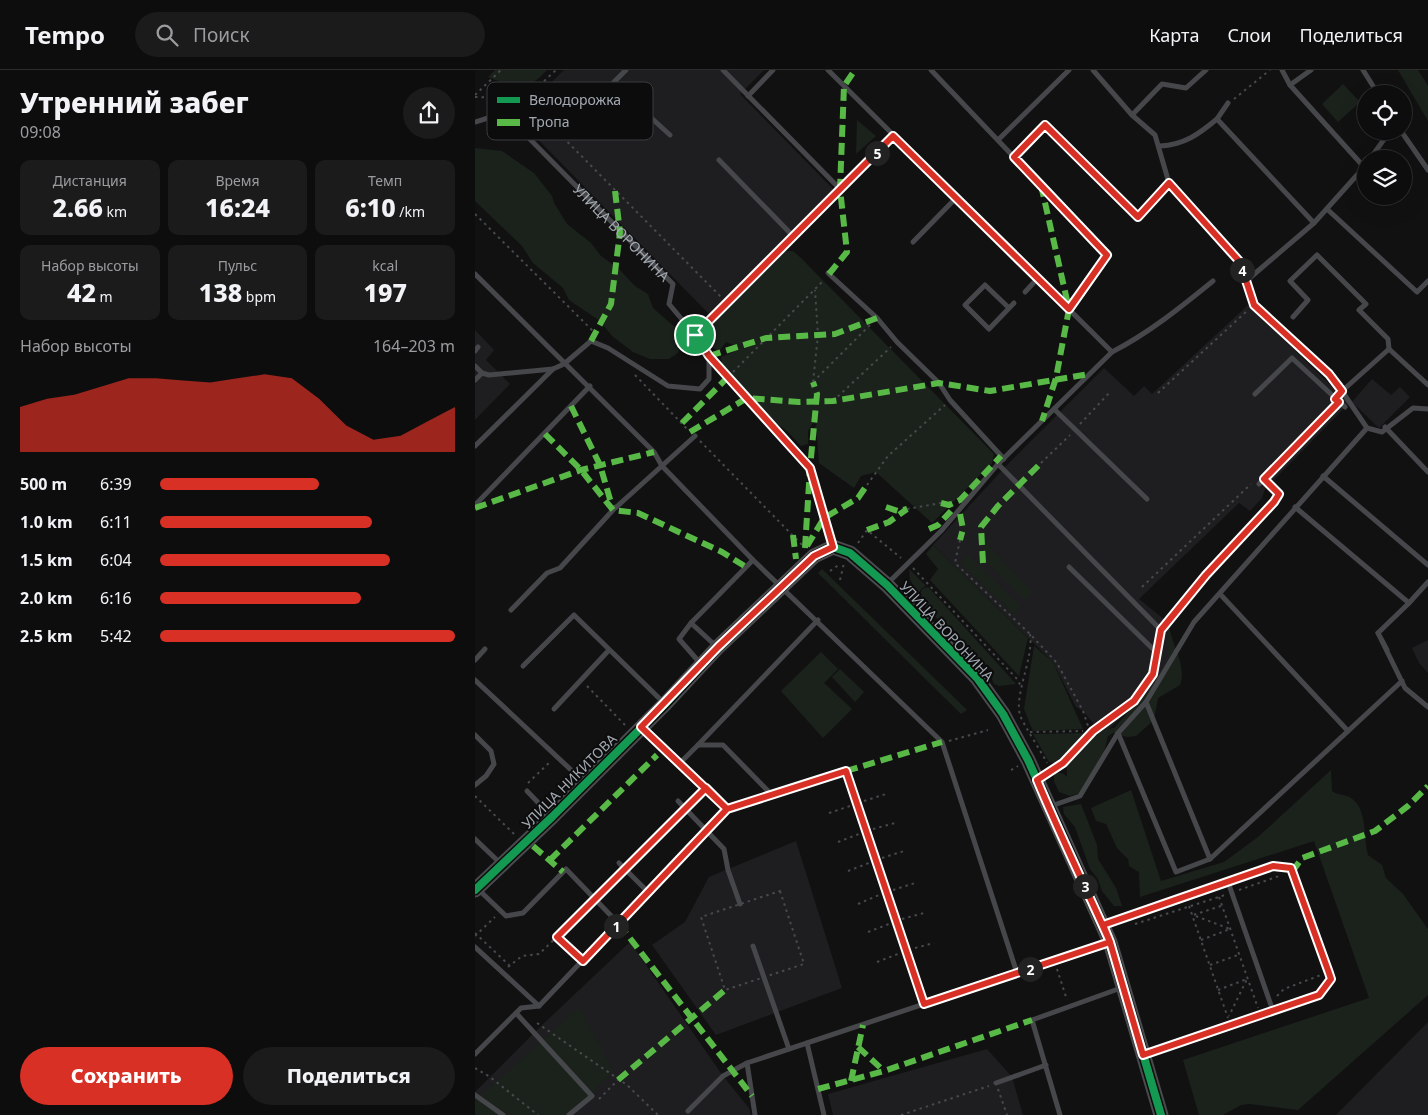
<!DOCTYPE html>
<html lang="ru">
<meta charset="utf-8">
<style>
:root{--surface:#0d0d0e;--page:#1b1b1c;--text:#f1f3f6;--muted:#9a9c9e;--line:#2d2d2e;--accent:#d93025}
body{margin:0;font-family:"Noto Sans",sans-serif;background:var(--page);color:var(--text);height:100vh;display:flex;flex-direction:column;font-size:19px;white-space:nowrap}
*{box-sizing:border-box;margin:0}
p{font-size:16px;color:var(--muted)}
.icon{flex:none;width:28px;height:28px;fill:none;stroke:currentColor;stroke-width:2;stroke-linecap:round;stroke-linejoin:round}
.map{position:relative;flex:1;overflow:hidden}
.drawer{display:flex;flex-direction:column;background:var(--surface);width:475px}
.drawer>*{flex:none}
.fabs{position:absolute;left:882px;top:15px;display:grid;gap:10px}
.fabs a{display:grid;place-items:center;width:55px;height:55px;border-radius:50%;background:var(--surface);box-shadow:0 5px 20px #0002,0 0 0 1px var(--line);font-size:25px}
.pin{position:absolute;display:grid;place-items:center;width:42px;height:42px;color:#fff;margin:-21px;border:2px solid #fff;border-radius:50%;box-shadow:0 1px 5px #0007}
.km{position:absolute;width:25px;height:25px;margin:-12px;border-radius:50%;background:#222;color:#fff;font-size:14px;line-height:25px;text-align:center}
.round{display:grid;place-items:center;flex:none;width:52px;height:52px;border-radius:26px;background:var(--page)}
.overview{display:flex;align-items:center;justify-content:space-between;height:85px;padding:0 20px}
h1{font-size:28px;font-weight:800;line-height:38px}
.figures{display:grid;grid-template-columns:repeat(3,1fr);gap:8px;height:85px;padding:5px 20px}
.figures div{display:grid;align-content:center;border-radius:10px;background:var(--page);text-align:center}
.figures b{font-size:25px;font-weight:800}
.figures small{font-size:14px;font-weight:400}
.figures p{font-size:14px}
.chart{height:140px;padding:10px 20px}
.chart p{display:flex;justify-content:space-between}
.chart svg{width:100%;height:90px;margin-top:5px;fill:var(--accent);opacity:.7}
.button{display:flex;gap:10px;margin-top:auto;padding:10px 20px}
.button a{flex:1;height:58px;border-radius:30px;background:var(--accent);color:#fff;font-size:20px;font-weight:800;line-height:58px;text-align:center}
.button a+a{background:var(--page);color:var(--text)}
ul{padding:0 20px;list-style:none;font-size:16px}
li{display:grid;grid-template-columns:80px 60px 1fr;align-items:center;height:38px}
li i{height:12px;border-radius:6px;background:var(--accent)}
header{display:flex;align-items:center;gap:30px;box-sizing:border-box;height:70px;padding:0 25px;background:var(--surface);border-bottom:1px solid var(--line)}
header strong{font-size:24px}
nav{display:flex;gap:28px;margin-inline-start:auto;font-size:18px}
.search{width:350px;height:45px;background:var(--page);display:flex;align-items:center;gap:12px;box-sizing:border-box;padding:0 18px;border-radius:28px;color:var(--muted);font-size:19px}
main{display:flex;flex:1;min-height:0}
.map>svg:first-child{display:block}
</style>
<header>
<strong>Tempo</strong>
<div class="search"><svg class="icon" aria-label="search" viewBox="0 0 24 24"><circle cx="10" cy="10" r="6"/><path d="M15 15l6 6"/></svg>Поиск</div>
<nav><a>Карта</a><a>Слои</a><a>Поделиться</a></nav>
</header>
<main>
<section class="drawer">
<div class="overview"><div><h1>Утренний забег</h1><p>09:08</p></div><a class="round"><svg class="icon" aria-label="share" viewBox="0 0 24 24"><path d="M12 15V3M7 8l5-5 5 5M5 13v7h14v-7"/></svg></a></div>
<div class="figures">
<div><p>Дистанция</p><b>2.66<small> km</small></b></div>
<div><p>Время</p><b>16:24</b></div>
<div><p>Темп</p><b>6:10<small> /km</small></b></div>
</div>
<div class="figures">
<div><p>Набор высоты</p><b>42<small> m</small></b></div>
<div><p>Пульс</p><b>138<small> bpm</small></b></div>
<div><p>kcal</p><b>197</b></div>
</div>
<div class="chart"><p><span>Набор высоты</span>164–203 m</p>
<svg viewBox="0 0 160 44" preserveAspectRatio="none"><path d="M0 44V22L10 18L20 16L30 12L40 8L50 8L60 9L70 10L80 8L90 6L100 8L110 18L120 31L130 38L140 36L150 29L160 22V44z"/></svg>
</div>
<ul>
<li><b>500 m</b>6:39<i style="width:54%"></i></li>
<li><b>1.0 km</b>6:11<i style="width:72%"></i></li>
<li><b>1.5 km</b>6:04<i style="width:78%"></i></li>
<li><b>2.0 km</b>6:16<i style="width:68%"></i></li>
<li><b>2.5 km</b>5:42<i style="width:100%"></i></li>
</ul>
<div class="button"><a>Сохранить</a><a>Поделиться</a></div>
</section>
<div class="map">
<svg width="953" height="1045" viewBox="0 0 953 1045">
<rect width="100%" height="100%" fill="#111112"/>
<g fill="#1e1e20">
<path d="M89,0h200l-24,24 95,97 -126,123 -193,-197z"/>
<path d="M773,235l101,98 -84,86 -3,9 -12,13 -11,-8 -100,96 26,21 7,46 -69,69 -20,-24 -7,-4 -23,-45 -120,-117 73,-79 98,-98 30,28 10,-10 8,8z"/>
<path d="M0,260l19,20 -8,10 24,24 -35,36z"/>
<path d="M897,309l19,16 9,-8 10,10 -31,31 -27,-26z"/>
<path d="M953,570v33l-9,-10 -7,-15z"/>
<path d="M321,771l46,147 -126,47 -64,-90 33,-23 24,-45z"/>
<path d="M155,872l93,134 26,32 2,7h-276v-23l66,-66z"/>
<path d="M953,952v93h-92z"/>
<path d="M512,979l25,28 11,38h-190l-5,-21z"/>
</g>
<g fill="#1b221c">
<path d="M20,0h52c-4,4 -10,11 -16,13 -13,4 -30,0 -43,-6z"/>
<path d="M923,0h20l10,16v35z"/>
<path d="M868,14l17,18 -22,20 -16,-18z"/>
<path d="M382,50l19,16 -20,18z"/>
<path d="M0,78l27,3 32,22 18,23 2,7 13,21 24,19 10,13 18,13 16,17 13,8 5,14 24,21 2,23 -10,7h-19l-17,-7 -21,-16 -12,-15 -31,-21 -6,-12 -30,-25 -11,-17 -47,-45z"/>
<path d="M313,181h5l7,6 194,197 -2,9 -60,60 -56,-51 -15,4 -7,12 -35,-25 -2,-26 -4,-7 4,-6 -4,-1 -5,8v13l-7,2 -13,-14 -36,-28 -21,-32 -9,-7 -1,-8 13,-5 -1,-7 -7,-3 -6,8h-4l-12,-10 2,-11 78,-77z"/>
<path d="M510,471l47,51 -7,8 -39,-38z"/>
<path d="M458,475l95,93 -9,38 -89,-96 8,-11 -12,-15z"/>
<path d="M493,485l53,51 -7,8 -55,-51z"/>
<path d="M347,499l145,141 -6,4 -143,-141z"/>
<path d="M434,499l17,17 -5,3 -4,9 -5,-6 2,-5 -4,-8z"/>
<path d="M453,517l88,97 -17,2 -5,-2 -2,-5 2,-8 -6,-6 -11,-3 -10,-13 -9,-5 -13,-19 -20,-17 -5,-14 2,-5z"/>
<path d="M694,552c0,21 19,42 11,63l-22,13 -4,22 -18,16 -9,1 -14,-4 -5,3 -4,16 -24,41 -10,3 -11,-4 -5,-11v-8h8l5,4v-14l31,-32 16,-3 50,-56c7,-16 0,-33 5,-50z"/>
<path d="M559,576l19,16 30,67 -50,2 -9,-22z"/>
<path d="M346,582l17,17 -14,14 28,26 -29,29 -42,-47z"/>
<path d="M365,599l24,23 -9,10 -23,-25z"/>
<path d="M612,663l-32,30 -6,-1 -16,-28z"/>
<path d="M856,700l1,21c7,5 13,3 19,7 17,11 12,41 17,57l14,10 4,13 17,16 25,35v66l-130,115 -49,-6 -8,1 -18,10h-24l-16,-55 186,-62 -55,-157 -174,56 -1,-25 -10,-6 -1,-7 -11,-11 -11,-24 -10,-3 -5,-13 40,-18 30,91 63,-19 34,-25z"/>
<path d="M606,734l16,41 1,14 18,29 6,18h-8l-12,-15 -4,-12 -8,-10 -15,-42 -11,-13 -1,-7z"/>
<path d="M104,938l34,62 -42,45h-96v-14z"/>
</g>
<g fill="none" stroke-linecap="round" stroke-linejoin="round">
<g stroke="#47494c" stroke-width="2" stroke-dasharray="2.5 4" stroke-linecap="butt">
<path d="M0,25l26,-25"/>
<path d="M0,27l50,2 197,199"/>
<path d="M50,29l31,-29"/>
<path d="M759,29l36,-29"/>
<path d="M0,144l121,120"/>
<path d="M258,302l91,-92"/>
<path d="M160,305l54,56"/>
<path d="M338,312l5,-47 -3,-45"/>
<path d="M338,312l58,-58"/>
<path d="M683,323l90,-83"/>
<path d="M358,331l58,-54"/>
<path d="M605,354l31,-33"/>
<path d="M225,371l105,107"/>
<path d="M566,393l29,-28"/>
<path d="M392,415l21,-29 57,-51"/>
<path d="M432,439l34,-6"/>
<path d="M485,470l-5,23 75,71 27,29 26,48 5,15"/>
<path d="M383,473l9,-13 34,28"/>
<path d="M438,498l104,111 5,9"/>
<path d="M355,501l10,-7"/>
<path d="M365,510l4,-17"/>
<path d="M667,517l109,-103"/>
<path d="M691,554l40,-49 68,-73 5,-8 -10,-9"/>
<path d="M555,564c4,23 -16,61 -10,81 4,11 21,36 27,48"/>
<path d="M112,616l38,39"/>
<path d="M555,662l53,-1"/>
<path d="M474,671l39,-11"/>
<path d="M536,700l7,-4"/>
<path d="M53,713l22,-21"/>
<path d="M0,726l39,38"/>
<path d="M389,731l22,-7"/>
<path d="M215,734l11,-11"/>
<path d="M354,743l21,-7"/>
<path d="M398,759l22,-6"/>
<path d="M363,772l21,-8"/>
<path d="M407,788l22,-7"/>
<path d="M155,794l49,-49"/>
<path d="M373,801l21,-8"/>
<path d="M418,820l22,-7"/>
<path d="M764,820l43,-15"/>
<path d="M305,821l24,73 -79,26 -24,-73z"/>
<path d="M125,825l19,-20"/>
<path d="M744,827l39,111"/>
<path d="M383,834l21,-9"/>
<path d="M714,836l39,112"/>
<path d="M427,849l22,-6"/>
<path d="M660,854l90,-29"/>
<path d="M393,862l21,-8"/>
<path d="M0,863l35,33"/>
<path d="M0,866l20,-19"/>
<path d="M82,867l21,19"/>
<path d="M726,870l29,-11 -37,-14 28,-9"/>
<path d="M440,878l19,-5"/>
<path d="M402,892l21,-8"/>
<path d="M735,895l28,-10"/>
<path d="M33,897l14,-11 17,-2 51,-49"/>
<path d="M582,899l10,31"/>
<path d="M743,920l29,-11 -18,37"/>
<path d="M802,926l7,-7 37,-14"/>
<path d="M62,953l90,62 31,30"/>
<path d="M0,998l15,9 48,38"/>
<path d="M523,1019l9,26"/>
<path d="M124,1029l19,-19"/>
<path d="M426,1045l88,-29"/>
</g>
<g stroke="#46474a" stroke-width="5">
<path d="M151,0l-13,13 57,52"/>
<path d="M248,0l117,119"/>
<path d="M353,0l284,282"/>
<path d="M456,0l176,185 -38,54"/>
<path d="M618,0l39,45 23,20 14,48 71,79 14,43 75,69 13,17"/>
<path d="M807,0l8,15 74,82"/>
<path d="M888,0l15,24"/>
<path d="M815,15l21,-15"/>
<path d="M273,26l25,-26"/>
<path d="M657,45l30,-31 24,4 20,-18"/>
<path d="M742,49l11,-16"/>
<path id="s1" d="M0,52l29,-9 169,171 -4,20 26,31 14,21 101,112 23,79"/>
<path d="M926,61l27,39"/>
<path d="M523,70l71,-70"/>
<path d="M685,76c24,-1 39,-12 57,-27l97,104"/>
<path d="M539,87l31,-32 93,92 31,-34"/>
<path d="M895,89l20,-28"/>
<path d="M244,90l74,76"/>
<path d="M852,139l90,83 11,-11"/>
<path d="M438,172l43,-44"/>
<path d="M353,203l49,45 20,24 42,41 11,17 54,59"/>
<path d="M0,204l179,178 8,14 91,94 189,182 75,231"/>
<path d="M770,212l69,-59 52,-58"/>
<path d="M550,222l13,-14"/>
<path d="M534,238l-24,-23 -20,20 24,24 25,-26"/>
<path d="M818,247l15,-17 -18,-19 27,-26 49,49 -7,6 29,29 1,10"/>
<path d="M220,265l198,-199"/>
<path d="M0,281l3,-4"/>
<path d="M0,296l7,7 7,2 64,-6"/>
<path d="M0,310l7,-7"/>
<path d="M953,315l-39,-36 -47,42 25,37 15,4 31,-24 15,1"/>
<path d="M780,324l37,-36 53,49"/>
<path d="M579,339l93,90"/>
<path d="M910,357l43,45"/>
<path d="M0,376l78,-77 11,-5 27,-23 17,7 60,38 32,3 9,-10v-22"/>
<path d="M523,394l163,166 -8,44 -19,27 -41,30 -30,32 -25,16"/>
<path d="M848,406l105,89"/>
<path d="M784,414l80,-82"/>
<path d="M0,435l115,-119"/>
<path d="M820,437l114,96 19,-21"/>
<path d="M594,497l88,86"/>
<path d="M414,512l53,-52 56,-66 114,-112c37,-19 69,-45 101,-71"/>
<path d="M745,524l128,137"/>
<path d="M36,540l36,-37 13,-5 53,-58 82,-74"/>
<path d="M216,553l-12,16 21,24"/>
<path d="M903,563l31,-30"/>
<path d="M242,577l-26,-24 62,-63"/>
<path d="M912,580l-9,-17 27,55 23,19"/>
<path d="M0,590l10,-11"/>
<path d="M48,596l51,-51 89,87"/>
<path d="M0,610l110,103"/>
<path d="M79,639l55,-59"/>
<path d="M168,660l84,79"/>
<path d="M643,663l58,139 34,-13 -64,-157"/>
<path d="M0,665l16,16 3,13 -8,12 -11,9"/>
<path d="M223,675l120,-125"/>
<path d="M204,694l19,-19h25l49,50"/>
<path d="M52,721l23,24"/>
<path d="M203,731l46,48 4,21 12,34"/>
<path d="M576,736l29,-10 38,-63 28,-31 48,-80 173,-194"/>
<path d="M0,769l25,24"/>
<path d="M735,789l192,-178"/>
<path d="M144,793l30,30"/>
<path d="M753,812l45,129"/>
<path d="M4,820l27,26 17,-3 43,-44 53,55"/>
<path d="M628,855l170,-59 18,2 40,111 -12,16 -173,59"/>
<path d="M278,876l36,103"/>
<path d="M0,877l64,59"/>
<path d="M41,943l76,83 -23,19"/>
<path d="M332,973l17,72"/>
<path d="M0,984l46,-46 18,-2 188,-197 119,-38 78,233"/>
<path d="M272,993l8,52"/>
<path d="M521,1013l50,-18"/>
<path d="M0,1025l28,20"/>
<path d="M213,1041l35,-35 24,-13 360,-120"/>
<path d="M585,1045l-28,-95 89,-32"/>
</g>
<path stroke="#4a4b4e" stroke-width="15" d="M0,820l77,-73 113,-113 53,-57 96,-91 19,-9 17,6 37,32 90,93 26,36 25,46 82,182 51,173"/>
<g stroke="#58b947" stroke-width="6" stroke-dasharray="12 6" stroke-linecap="butt">
<path d="M566,115l28,124 -13,69 -14,43"/>
<path d="M354,204l18,-22 -7,-63 4,-103 11,-16"/>
<path d="M116,271l20,-37 9,-72 -5,-41"/>
<path d="M234,286l57,-18 69,-4 42,-16"/>
<path d="M96,336l29,59 12,41"/>
<path d="M207,353l46,-46"/>
<path d="M215,362l57,-34 52,4 34,-1 106,-18 51,8 99,-17"/>
<path d="M70,364l36,36 32,40 25,3 84,39 24,15"/>
<path d="M466,433l8,2 11,-5 41,-44"/>
<path d="M411,437l12,4 9,-2"/>
<path d="M0,438l106,-38 73,-18"/>
<path d="M485,444l3,15 -3,11"/>
<path d="M454,459l9,-4 13,-14"/>
<path d="M392,460l22,-8 18,-13"/>
<path d="M318,465l3,24"/>
<path d="M332,476l17,-28 34,-20 9,-13"/>
<path d="M330,478l5,-80 7,-74 -4,-12"/>
<path d="M508,493l-2,-36 17,-21 43,-43"/>
<path d="M371,701l96,-29"/>
<path d="M58,776l30,26"/>
<path d="M75,790l107,-105"/>
<path d="M817,802l10,-14 73,-27 33,-25 20,-20"/>
<path d="M144,854l133,172"/>
<path d="M383,977l26,24"/>
<path d="M143,1010l107,-90"/>
<path d="M376,1011l12,-56"/>
<path d="M343,1019l66,-18 148,-51"/>
</g>
<defs>
<path id="cycleway" d="M0,820l77,-73 113,-113 53,-57 96,-91 19,-9 17,6 37,32 90,93 26,36 25,46 82,182 51,173"/>
</defs>
<use href="#cycleway" stroke="#0c0c0d" stroke-width="11"/>
<use href="#cycleway" stroke="#139951" stroke-width="8"/>
</g>
<g fill="none" stroke-linecap="round" stroke-linejoin="round">
<defs>
<path id="route" d="M220,265l14,21 101,112 23,79 -19,9 -96,91 -77,80 86,82 -144,152 -26,-24 149,-149 21,21 119,-38 78,233 186,-62 -7,-17 170,-59 18,2 38,105 2,6 -12,16 -176,60 -33,-113c-24,-54 -50,-107 -73,-162l26,-17 30,-32 41,-30 19,-27 8,-44 45,-55 68,-73 5,-8 -15,-15 75,-77 -4,-3 7,-8 -13,-17 -75,-69 -14,-43 -71,-79 -31,34 -93,-92 -31,32 93,98 -38,54 -176,-173 -198,199"/>
</defs>
<use href="#route" stroke="#fff" stroke-width="10"/>
<use href="#route" stroke="#d93025" stroke-width="6"/>
</g>
<g text-anchor="middle" dominant-baseline="central" stroke-width="4" stroke-linejoin="round" paint-order="stroke">
<g font-size="14" fill="#a3a9b2" stroke="#0c0c0d">
<text stroke="none"><textPath href="#s1" startOffset="198">УЛИЦА ВОРОНИНА</textPath></text>
<text transform="translate(472 561) rotate(47)">УЛИЦА ВОРОНИНА</text>
<text transform="translate(94 711) rotate(-45)">УЛИЦА НИКИТОВА</text>
</g>
</g>
<rect x="12" y="12" width="166" height="58" rx="8" fill="#0c0c0d" stroke="#393b3f" stroke-width="1"/>
<rect x="22" y="27" width="23" height="6" fill="#139951"/>
<rect x="22" y="49" width="23" height="7" fill="#58b947"/>
<g font-size="14" fill="#a3a9b2">
<text x="54" y="35">Велодорожка</text>
<text x="54" y="57">Тропа</text>
</g>
</svg>
<div class="fabs">
<a><svg class="icon" aria-label="locate" viewBox="0 0 24 24"><circle cx="12" cy="12" r="6"/><path d="M12 2v4M12 18v4M2 12h4M18 12h4"/></svg></a>
<a><svg class="icon" aria-label="layers" viewBox="0 0 24 24"><path d="M12 4l9 5-9 5-9-5zM3 14l9 5 9-5"/></svg></a>
</div>
<div class="pin" style="left:220px;top:265px;background:#1e9e55"><svg class="icon" aria-label="arrive" viewBox="0 0 24 24"><path d="M6 21V4h12l-3 4 3 4H6"/></svg></div>
<b class="km" style="left:141px;top:856px">1</b>
<b class="km" style="left:555px;top:899px">2</b>
<b class="km" style="left:610px;top:816px">3</b>
<b class="km" style="left:767px;top:200px">4</b>
<b class="km" style="left:402px;top:83px">5</b>
</div>
</main>
